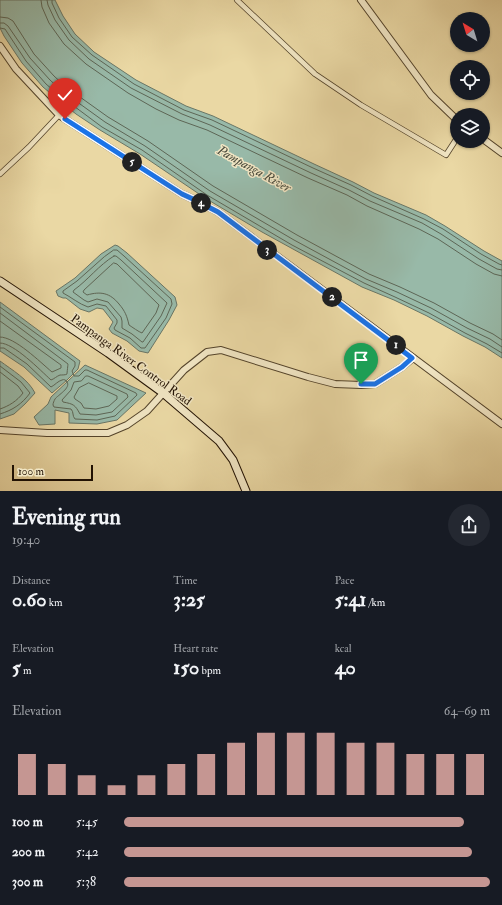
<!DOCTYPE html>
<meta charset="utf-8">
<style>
:root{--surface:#171b24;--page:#242831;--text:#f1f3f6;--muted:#9ea1a6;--accent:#c59692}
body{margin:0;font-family:"IM FELL Double Pica",serif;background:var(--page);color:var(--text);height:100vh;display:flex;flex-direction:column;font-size:15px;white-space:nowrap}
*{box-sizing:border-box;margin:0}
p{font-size:13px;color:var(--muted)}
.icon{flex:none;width:22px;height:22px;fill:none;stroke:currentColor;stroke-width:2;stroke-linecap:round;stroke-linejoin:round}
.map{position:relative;height:491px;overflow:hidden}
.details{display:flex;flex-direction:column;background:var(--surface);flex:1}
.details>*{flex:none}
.needle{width:26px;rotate:322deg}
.buttons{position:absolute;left:450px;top:12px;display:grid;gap:8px}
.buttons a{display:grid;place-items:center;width:40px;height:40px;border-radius:50%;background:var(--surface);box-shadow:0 1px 3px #0004;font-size:20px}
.scale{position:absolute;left:12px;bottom:10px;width:81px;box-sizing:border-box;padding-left:4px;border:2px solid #221203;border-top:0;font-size:11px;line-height:14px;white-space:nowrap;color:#221203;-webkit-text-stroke:3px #f1e6c4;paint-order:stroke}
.pin{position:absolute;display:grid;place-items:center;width:34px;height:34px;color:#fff;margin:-41px -17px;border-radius:50% 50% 50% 0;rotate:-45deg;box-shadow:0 0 4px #0007}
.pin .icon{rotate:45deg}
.km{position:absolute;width:20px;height:20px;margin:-10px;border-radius:50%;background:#222;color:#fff;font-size:11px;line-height:20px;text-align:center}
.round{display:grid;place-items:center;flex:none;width:42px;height:42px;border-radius:21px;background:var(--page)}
.summary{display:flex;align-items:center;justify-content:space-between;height:68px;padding:0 12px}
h1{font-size:22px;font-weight:800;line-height:30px}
.figures{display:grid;grid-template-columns:repeat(3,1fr);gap:6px;height:68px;padding:4px 12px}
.figures div{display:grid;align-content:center}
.figures b{font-size:20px;font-weight:800}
.figures small{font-size:11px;font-weight:400}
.figures p{font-size:11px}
.chart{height:112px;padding:8px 12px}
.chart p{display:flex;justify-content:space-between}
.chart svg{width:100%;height:72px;margin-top:4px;stroke:var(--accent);stroke-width:6}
ul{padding:0 12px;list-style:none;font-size:13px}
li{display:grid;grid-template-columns:64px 48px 1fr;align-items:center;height:30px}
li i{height:10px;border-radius:5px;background:var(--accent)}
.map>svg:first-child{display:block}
</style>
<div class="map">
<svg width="502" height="491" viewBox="0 0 502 491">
<rect width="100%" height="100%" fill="#ead8a4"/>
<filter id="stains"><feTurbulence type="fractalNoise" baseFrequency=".005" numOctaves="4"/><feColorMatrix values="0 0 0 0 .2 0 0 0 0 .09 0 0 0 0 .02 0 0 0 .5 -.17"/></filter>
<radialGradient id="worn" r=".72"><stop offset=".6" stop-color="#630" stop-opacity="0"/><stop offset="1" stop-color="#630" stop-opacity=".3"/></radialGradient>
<g fill="#98b9a8" stroke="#697666">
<path d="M0,0h55l8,16 12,18 19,18 42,28 50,26 27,10 101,48 39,18 21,11 52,22 19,11 39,25 18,10v97l-17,-11 -22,-11 -36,-20 -33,-16 -32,-13 -100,-55 -57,-34 -65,-44 -40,-24 -24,-16 -20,-16 -13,-11 -21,-24 -18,-27 -4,-8z"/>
<path d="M115,245l3,1 9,7 48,44 2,8 -8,15 -21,33 -9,-2 -12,-10 -15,-8 -3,-4 4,-7 -10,-13 -6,-1 -8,4 -9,-3 -14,-11h-3l-5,-2 -2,-5 19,-13 26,-24z"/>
<path d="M0,302l80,59 -2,8 -11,11 -15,13 -28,-26 -24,-16z"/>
<path d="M0,361c12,9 28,18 35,32l-10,11 -11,10 -14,5z"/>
<path d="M85,365l61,28 -29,27 -20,4 -28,-1v-10l-14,-3v14l-16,1 -5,-8 14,-13 3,-7z"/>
</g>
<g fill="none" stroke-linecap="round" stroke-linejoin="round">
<g stroke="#5d6656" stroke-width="1">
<path d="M41,0l1,7 7,16 15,21 22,20 42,29 28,16 23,11 28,10 101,48 39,17 20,11 52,23 19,10 38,25 18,10 8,2"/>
<path d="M47,0l1,5 7,15 14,20 20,19 42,29 51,26 28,11 101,48 38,17 21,11 52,22 19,11 38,25 18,10 5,1"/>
<path d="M52,0v3l7,15 13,19 20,18 42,29 50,26 28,10 101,48 38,17 21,11 52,23 19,10 38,25 18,10 3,1"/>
<path d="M0,17l8,1 5,3 21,33 20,22 12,11 42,30 40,24 65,45 84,49 72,39 31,13 34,16 36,20 23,11 9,6"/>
<path d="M0,23h4l4,3 22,32 20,22 12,11 43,31 40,24 65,45 84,49 72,39 31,13 34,16 36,20 23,11 12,8"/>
<path d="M0,28l5,1 21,32 20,23 13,11 43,32 40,23 65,45 85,50 72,38 31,14 34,16 36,20 22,11 15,9"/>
<path d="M114,250h3l7,6 47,43 1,5 -6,14 -21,30h-4l-11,-10 -15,-8 -1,-2 3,-5v-3l-11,-14 -9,-2 -9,3c-9,-3 -17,-10 -25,-14v-2l14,-10 27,-24z"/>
<path d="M114,256h2l5,4 46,43 -6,13 -18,26h-1l-10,-8 -10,-6v-7l-1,-4 -13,-15 -11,-3 -9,3 -4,-2 -11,-8 1,-2c14,-10 25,-25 40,-34z"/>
<path d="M114,263l3,1 42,41 -3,8 -14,20c-3,-1 -10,-6 -13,-8 -2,-9 -4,-14 -10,-21 -9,-11 -18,-13 -32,-9l-4,-3 1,-2 26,-24z"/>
<path d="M0,307l75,55v4l-3,5 2,5h5l6,-6h2l49,23 1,2 -22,21 -18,4 -22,-1c-3,-3 -1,-7 -4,-10l-17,-2 -1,-2c0,-2 1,-4 2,-6 3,-4 16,-11 12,-17 -1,-2 -3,-3 -5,-2 -4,1 -7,5 -11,7l-24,-23 -23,-16h-4"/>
<path d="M0,313l68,51c0,0 -1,9 -1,10 -1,1 -5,1 -7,1 -3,1 -6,4 -9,5 -11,-10 -37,-37 -51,-37"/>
<path d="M0,321l61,44v3l-9,4c-12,-10 -37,-35 -52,-35"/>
<path d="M0,366l21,16 9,11c-8,11 -17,17 -30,21"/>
<path d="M0,372l18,14 5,7c-6,8 -14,13 -23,16"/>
<path d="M86,376h2l39,18 1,3 -16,15 -16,3 -16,-1c-5,-9 -6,-10 -17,-12l-1,-2 9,-10 3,-8 7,-1z"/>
<path d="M89,383l28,13v3l-8,7 -13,3 -12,-1 -3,-5 -6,-4 -1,-2 5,-9z"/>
</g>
<defs>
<g id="minor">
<path d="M237,0l78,74 46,31 85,50 11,-17"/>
<path d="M0,174l29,-27 30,-32"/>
</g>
<g id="tertiary">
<path d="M361,0l70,95 26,25"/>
<path d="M0,46l16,23 43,46 6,4 117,75 13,6 23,12 284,212"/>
<path d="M483,139l19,14"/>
<path d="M0,430l47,3h61l19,-8 20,-14 37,-41 23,-18 14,-2 87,27 27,7 26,1 14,-1 27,-17 11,-9"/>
</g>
<path id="secondary" d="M0,281l108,72 55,40 56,48 14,19 13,31"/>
</defs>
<use href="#minor" stroke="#54442b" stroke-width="6"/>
<use href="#tertiary" stroke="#54442b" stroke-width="8"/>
<use href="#secondary" stroke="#221203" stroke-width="9"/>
<use href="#minor" stroke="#f1e6c4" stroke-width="4.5"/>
<use href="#tertiary" stroke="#f1e6c4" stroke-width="6"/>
<use href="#secondary" stroke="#f1e6c4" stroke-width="7"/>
</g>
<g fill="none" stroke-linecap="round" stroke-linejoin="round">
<defs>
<path id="route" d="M65,119l117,75 13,6 23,12 194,146 -10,9 -27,17h-14"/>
</defs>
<use href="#route" stroke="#fff" stroke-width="8"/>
<use href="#route" stroke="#1a73e8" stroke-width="5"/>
</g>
<g text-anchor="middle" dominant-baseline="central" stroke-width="3" stroke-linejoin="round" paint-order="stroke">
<g font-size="12" fill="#221203" stroke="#f1e6c4">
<text transform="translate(131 360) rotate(36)">Pampanga River Control Road</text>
</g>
<g font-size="13" font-style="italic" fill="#4b4c3d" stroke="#f1e6c4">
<text transform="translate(254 169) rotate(29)">Pampanga River</text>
</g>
</g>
<rect width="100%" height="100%" filter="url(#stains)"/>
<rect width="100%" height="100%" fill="url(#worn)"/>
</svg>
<div class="buttons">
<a><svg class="needle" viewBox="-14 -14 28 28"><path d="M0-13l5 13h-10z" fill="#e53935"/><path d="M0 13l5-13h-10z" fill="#9ea1a6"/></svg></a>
<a><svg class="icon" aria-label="locate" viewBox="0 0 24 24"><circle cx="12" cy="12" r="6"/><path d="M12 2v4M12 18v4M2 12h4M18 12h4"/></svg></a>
<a><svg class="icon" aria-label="layers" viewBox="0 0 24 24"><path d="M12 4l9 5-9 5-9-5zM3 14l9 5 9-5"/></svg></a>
</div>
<div class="scale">100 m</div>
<div class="pin" style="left:361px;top:384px;background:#1e9e55"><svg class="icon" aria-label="arrive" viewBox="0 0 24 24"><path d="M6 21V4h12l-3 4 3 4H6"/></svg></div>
<div class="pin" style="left:65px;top:119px;background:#d93025"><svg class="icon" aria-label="check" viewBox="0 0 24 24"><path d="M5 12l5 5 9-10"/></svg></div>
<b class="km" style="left:396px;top:345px">1</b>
<b class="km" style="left:332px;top:297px">2</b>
<b class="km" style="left:267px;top:250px">3</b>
<b class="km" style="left:201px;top:203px">4</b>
<b class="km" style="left:132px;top:162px">5</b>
</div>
<section class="details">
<div class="summary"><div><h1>Evening run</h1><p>19:40</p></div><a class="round"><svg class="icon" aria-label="share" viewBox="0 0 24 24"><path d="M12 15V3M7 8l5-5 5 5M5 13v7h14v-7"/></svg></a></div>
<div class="figures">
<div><p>Distance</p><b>0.60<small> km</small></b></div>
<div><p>Time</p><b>3:25</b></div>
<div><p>Pace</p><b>5:41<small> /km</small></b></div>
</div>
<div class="figures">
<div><p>Elevation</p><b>5<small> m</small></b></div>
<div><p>Heart rate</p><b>150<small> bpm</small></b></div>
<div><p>kcal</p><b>40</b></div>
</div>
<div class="chart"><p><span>Elevation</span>64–69 m</p>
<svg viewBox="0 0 160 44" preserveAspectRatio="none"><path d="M5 44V19M15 44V25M25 44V32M35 44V38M45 44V32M55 44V25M65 44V19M75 44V12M85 44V6M95 44V6M105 44V6M115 44V12M125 44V12M135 44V19M145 44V19M155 44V19"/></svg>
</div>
<ul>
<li><b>100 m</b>5:45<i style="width:93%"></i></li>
<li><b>200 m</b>5:42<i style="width:95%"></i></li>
<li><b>300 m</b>5:38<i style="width:100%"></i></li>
</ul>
</section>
